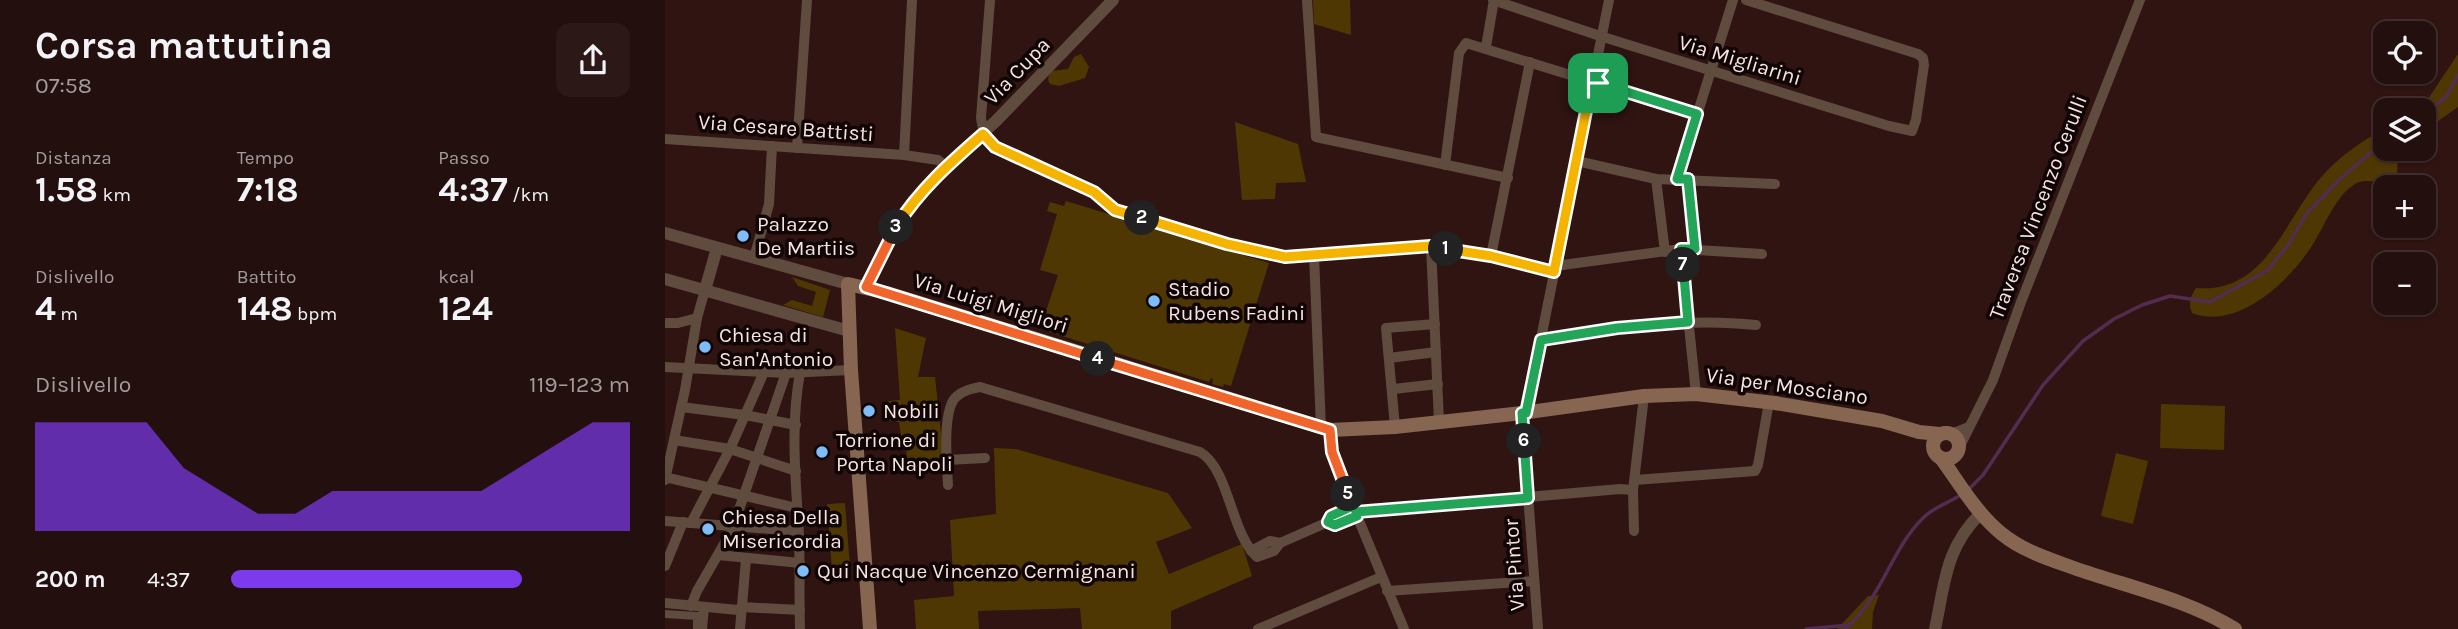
<!DOCTYPE html>
<html lang="it">
<meta charset="utf-8">
<style>
:root{--surface:#230f0e;--page:#2b1817;--text:#f1f3f6;--muted:#a39c9e;--line:#402f2e;--accent:#7c3aed}
body{margin:0;font-family:Karla,sans-serif;background:var(--page);color:var(--text);height:100vh;display:flex;flex-direction:column;font-size:26px;white-space:nowrap}
*{box-sizing:border-box;margin:0}
p{font-size:23px;color:var(--muted)}
.icon{flex:none;width:38px;height:38px;fill:none;stroke:currentColor;stroke-width:2;stroke-linecap:round;stroke-linejoin:round}
.map{position:relative;flex:1;overflow:hidden}
.side{display:flex;flex-direction:column;background:var(--surface);width:665px}
.side>*{flex:none}
.fabs{position:absolute;left:1708px;top:21px;display:grid;gap:14px}
.fabs a{display:grid;place-items:center;width:63px;height:63px;border-radius:14px;background:var(--surface);box-shadow:0 2px 5px #0004,0 0 0 2px var(--line);font-size:35px}
.pin{position:absolute;display:grid;place-items:center;width:60px;height:60px;color:#fff;margin:-30px;border-radius:14px;box-shadow:0 4px 10px #0006}
.km{position:absolute;width:35px;height:35px;margin:-18px;border-radius:50%;background:#222;color:#fff;font-size:19px;line-height:35px;text-align:center}
.round{display:grid;place-items:center;flex:none;width:74px;height:74px;border-radius:14px;background:var(--page)}
.head{display:flex;align-items:center;justify-content:space-between;height:119px;padding:0 35px}
h1{font-size:38px;font-weight:700;line-height:52px}
.metrics{display:grid;grid-template-columns:repeat(3,1fr);gap:10px;height:119px;padding:7px 35px}
.metrics div{display:grid;align-content:center}
.metrics b{font-size:35px;font-weight:700}
.metrics small{font-size:19px;font-weight:400}
.metrics p{font-size:19px}
.chart{height:196px;padding:14px 35px}
.chart p{display:flex;justify-content:space-between}
.chart svg{width:100%;height:126px;margin-top:7px;fill:var(--accent);opacity:.7}
ul{padding:0 35px;list-style:none;font-size:23px}
li{display:grid;grid-template-columns:112px 84px 1fr;align-items:center;height:52px}
li i{height:18px;border-radius:9px;background:var(--accent)}
main{display:flex;flex:1;min-height:0}
.map>svg:first-child{display:block}
</style>
<main>
<section class="side">
<div class="head"><div><h1>Corsa mattutina</h1><p>07:58</p></div><a class="round"><svg class="icon" aria-label="share" viewBox="0 0 24 24"><path d="M12 15V3M7 8l5-5 5 5M5 13v7h14v-7"/></svg></a></div>
<div class="metrics">
<div><p>Distanza</p><b>1.58<small> km</small></b></div>
<div><p>Tempo</p><b>7:18</b></div>
<div><p>Passo</p><b>4:37<small> /km</small></b></div>
</div>
<div class="metrics">
<div><p>Dislivello</p><b>4<small> m</small></b></div>
<div><p>Battito</p><b>148<small> bpm</small></b></div>
<div><p>kcal</p><b>124</b></div>
</div>
<div class="chart"><p><span>Dislivello</span>119–123 m</p>
<svg viewBox="0 0 160 44" preserveAspectRatio="none"><path d="M0 44V6L10 6L20 6L30 6L40 22L50 30L60 38L70 38L80 30L90 30L100 30L110 30L120 30L130 22L140 14L150 6L160 6V44z"/></svg>
</div>
<ul>
<li><b>200 m</b>4:37<i style="width:73%"></i></li>
</ul>
</section>
<div class="map">
<svg width="1793" height="629" viewBox="0 0 1793 629">
<rect width="100%" height="100%" fill="#2f1412"/>
<g fill="#4f3703">
<path d="M648,0h37l1,35 -37,-11z"/>
<path d="M416,54l8,13 -4,11 -26,8 -9,-2 -2,-4 1,-6 3,-3 16,-2 6,-12z"/>
<path d="M1793,54v53l-34,24v-21h-10l14,-11z"/>
<path d="M570,122l63,22 8,38 -30,1 -1,16 -33,1z"/>
<path d="M1720,128v21h13l-1,28c-5,2 -10,5 -15,5 -11,0 -20,-4 -30,4 -17,12 -28,41 -39,58 -22,36 -75,87 -121,69 -4,-10 -2,-16 4,-25 68,6 87,-64 122,-107 18,-23 43,-39 67,-53z"/>
<path d="M401,201l203,62 -38,123 -7,-2 -1,3 -11,-3 1,-5 -2,-1 -2,4 -166,-52 -2,-4 17,-51 -18,-5 17,-56 -10,-3 3,-9 14,4z"/>
<path d="M127,277l38,13 -7,27 -40,-12 9,-5 20,6 4,-14 -18,-6z"/>
<path d="M230,328l31,10 -8,39h17l9,84 -37,2 -1,-19h-4l-3,-22 -11,-1 -1,-20 13,-1z"/>
<path d="M1496,404l64,2 -1,44 -64,-2z"/>
<path d="M329,448l22,1 152,44 24,35 -36,14 13,32 73,-30 10,32 -81,35v18h-89l-2,-21 -102,3 1,18h-63l-2,-29 40,-4 -4,-76 46,-6z"/>
<path d="M1451,453l32,8 -15,63 -32,-8z"/>
<path d="M180,503l5,64 -18,2 -5,-65z"/>
<path d="M1214,595l-6,17 -1,17h-35l31,-33z"/>
</g>
<g fill="none" stroke-linecap="round" stroke-linejoin="round">
<g stroke="#532c4f" stroke-width="3.5">
<path d="M1759,115l22,-18 12,-22"/>
<path d="M1303,490l15,-15 60,-90 40,-44 31,-22 28,-14 28,-9 40,6 58,-32 22,-28 16,-28 34,-35 31,-27 14,-9"/>
<path d="M1141,629l43,-4"/>
<path d="M1180,629c37,-31 46,-79 77,-110 10,-11 24,-15 37,-23"/>
</g>
<path stroke="#604b3f" stroke-width="8" d="M0,614l32,2v13"/>
<g stroke="#604b3f" stroke-width="10">
<path d="M325,0l-9,118c2,18 9,26 25,34l88,40 22,18 142,42 27,5 146,-11 60,10 63,16"/>
<path d="M642,0l9,137 192,41"/>
<path d="M828,0l107,36 289,90 23,5 4,-11 8,-55 -1,-7 -5,-4 -172,-54"/>
<path d="M821,47l8,-47"/>
<path d="M0,139l239,16 34,5 8,6"/>
<path d="M132,148l10,-148"/>
<path d="M239,155l8,-155"/>
<path d="M912,161l79,18 119,5"/>
<path d="M780,165l14,-112 7,-10 231,71"/>
<path d="M991,179l9,73"/>
<path d="M1012,179l56,-179"/>
<path d="M1023,179l7,70"/>
<path d="M766,246l8,176"/>
<path d="M1016,249l15,145"/>
<path d="M649,255l7,173"/>
<path d="M826,256l39,-194"/>
<path d="M89,258l15,-54 3,-58"/>
<path d="M890,266l126,-17 81,5"/>
<path d="M0,323h13l19,-5"/>
<path d="M876,340c72,-11 142,-23 215,-15"/>
<path d="M724,358l47,-6"/>
<path d="M0,367l121,6 65,-3"/>
<path d="M728,389l45,-5"/>
<path d="M16,407l64,8 51,10"/>
<path d="M857,413l16,216"/>
<path d="M861,413l83,-413"/>
<path d="M730,427l-9,-99 49,-4"/>
<path d="M665,430v14l8,26 66,159"/>
<path d="M1286,434l18,-7"/>
<path d="M9,440l56,9 66,22"/>
<path d="M1294,448l34,-68 28,-78 119,-302"/>
<path d="M282,460l38,-2"/>
<path d="M0,477l132,31"/>
<path d="M0,480l20,-90 12,-72 8,-28"/>
<path d="M970,480l120,-9 3,-6 11,-63"/>
<path d="M283,485c-1,-20 -6,-72 7,-87 6,-7 16,-9 25,-11l220,65c30,18 30,80 57,105l17,-6 6,-8 48,-21 3,-6 22,-10"/>
<path d="M691,512l264,-23 13,1"/>
<path d="M0,521l133,10"/>
<path d="M663,522l7,3 23,-9"/>
<path d="M26,523l39,-74 34,-77"/>
<path d="M969,531l-1,-41 11,-94"/>
<path d="M586,551l19,-10 10,2"/>
<path d="M53,555l82,8"/>
<path d="M0,566l18,-44"/>
<path d="M722,591l147,-10"/>
<path d="M0,603l73,7 4,-3 58,3"/>
<path d="M26,606l6,-15 35,-61 54,-157"/>
<path d="M37,629l2,-22"/>
<path d="M75,629l6,-70"/>
<path d="M135,629c-1,-31 0,-62 -1,-93 -3,-53 -9,-110 1,-163"/>
<path d="M593,629l123,-52"/>
</g>
<g stroke="#604b3f" stroke-width="12">
<path d="M0,233l183,51"/>
<path d="M0,279l184,52"/>
<path d="M201,287l31,-61 24,-33 25,-27 50,-45 117,-121"/>
<path d="M40,290l12,-42"/>
<path d="M1270,629c10,-46 10,-81 46,-116"/>
</g>
<g stroke="#866551" stroke-width="14">
<circle cx="1281" cy="446" r="13"/>
<path d="M1276,458c19,26 35,55 61,76 21,17 47,25 72,34 54,19 112,31 161,61"/>
<path d="M205,629l-19,-259 -3,-86 39,9 443,137 65,-3 127,-14 122,-17 52,-2 79,9 107,18 37,11 21,2"/>
</g>
</g>
<g fill="none" stroke-linecap="round" stroke-linejoin="round">
<defs>
<path id="split-1" d="M781,249l45,7 63,16 38,-191 6,2"/>
<path id="split-2" d="M477,218l85,26 58,13 146,-11 15,3"/>
<path id="split-3" d="M231,227c23,-37 55,-65 87,-93l12,13 99,45 21,18 27,8"/>
<path id="split-4" d="M231,227l-30,60 232,72"/>
<path id="split-5" d="M433,359l232,71 2,22 16,42"/>
<path id="split-6" d="M683,494l5,12 -22,10 -3,6 7,3 22,-9 -1,-4 172,-14 -4,-57"/>
<path id="split-7" d="M859,441l-2,-28h4l15,-73 76,-12 71,-6 -5,-57"/>
<path id="split-8" d="M933,83l99,31 -20,65h11l7,70h-14l2,16"/>
</defs>
<use href="#split-1" stroke="#fff" stroke-width="14"/>
<use href="#split-2" stroke="#fff" stroke-width="14"/>
<use href="#split-3" stroke="#fff" stroke-width="14"/>
<use href="#split-4" stroke="#fff" stroke-width="14"/>
<use href="#split-5" stroke="#fff" stroke-width="14"/>
<use href="#split-6" stroke="#fff" stroke-width="14"/>
<use href="#split-7" stroke="#fff" stroke-width="14"/>
<use href="#split-8" stroke="#fff" stroke-width="14"/>
<use href="#split-1" stroke="#f5b400" stroke-width="9"/>
<use href="#split-2" stroke="#f5b400" stroke-width="9"/>
<use href="#split-3" stroke="#f5b400" stroke-width="9"/>
<use href="#split-4" stroke="#f0652b" stroke-width="9"/>
<use href="#split-5" stroke="#f0652b" stroke-width="9"/>
<use href="#split-6" stroke="#22a559" stroke-width="9"/>
<use href="#split-7" stroke="#22a559" stroke-width="9"/>
<use href="#split-8" stroke="#22a559" stroke-width="9"/>
</g>
<g fill="#7fbdfa" stroke="#0f0504" stroke-width="2.5">
<circle cx="78" cy="236" r="7"/>
<circle cx="489" cy="301" r="7"/>
<circle cx="40" cy="347" r="7"/>
<circle cx="204" cy="411" r="7"/>
<circle cx="157" cy="452" r="7"/>
<circle cx="43" cy="529" r="7"/>
<circle cx="138" cy="571" r="7"/>
</g>
<g text-anchor="middle" dominant-baseline="central" stroke-width="7" stroke-linejoin="round" paint-order="stroke">
<g font-size="21" fill="#f7e3e1" stroke="#0f0504">
<text transform="translate(1075 60) rotate(17)">Via Migliarini</text>
<text transform="translate(352 71) rotate(-46)">Via Cupa</text>
<text transform="translate(121 128) rotate(4)">Via Cesare Battisti</text>
<text transform="translate(1373 207) rotate(-69)">Traversa Vincenzo Cerulli</text>
<text transform="translate(326 303) rotate(17)">Via Luigi Migliori</text>
<text transform="translate(1122 386) rotate(8)">Via per Mosciano</text>
<text transform="translate(849 565) rotate(-94)">Via Pintor</text>
</g>
<g font-size="21" fill="#f7e3e1" stroke="#0f0504" text-anchor="start">
<text x="92" y="224">Palazzo<tspan x="92" dy="24">De Martiis</tspan></text>
<text x="503" y="289">Stadio<tspan x="503" dy="24">Rubens Fadini</tspan></text>
<text x="54" y="335">Chiesa di<tspan x="54" dy="24">San'Antonio</tspan></text>
<text x="218" y="411">Nobili</text>
<text x="171" y="440">Torrione di<tspan x="171" dy="24">Porta Napoli</tspan></text>
<text x="57" y="517">Chiesa Della<tspan x="57" dy="24">Misericordia</tspan></text>
<text x="152" y="571">Qui Nacque Vincenzo Cermignani</text>
</g>
</g>
</svg>
<div class="fabs">
<a><svg class="icon" aria-label="locate" viewBox="0 0 24 24"><circle cx="12" cy="12" r="6"/><path d="M12 2v4M12 18v4M2 12h4M18 12h4"/></svg></a>
<a><svg class="icon" aria-label="layers" viewBox="0 0 24 24"><path d="M12 4l9 5-9 5-9-5zM3 14l9 5 9-5"/></svg></a>
<a>+</a>
<a>−</a>
</div>
<div class="pin" style="left:933px;top:83px;background:#1e9e55"><svg class="icon" aria-label="arrive" viewBox="0 0 24 24"><path d="M6 21V4h12l-3 4 3 4H6"/></svg></div>
<b class="km" style="left:781px;top:249px">1</b>
<b class="km" style="left:477px;top:218px">2</b>
<b class="km" style="left:231px;top:227px">3</b>
<b class="km" style="left:433px;top:359px">4</b>
<b class="km" style="left:683px;top:494px">5</b>
<b class="km" style="left:859px;top:441px">6</b>
<b class="km" style="left:1018px;top:265px">7</b>
</div>
</main>
